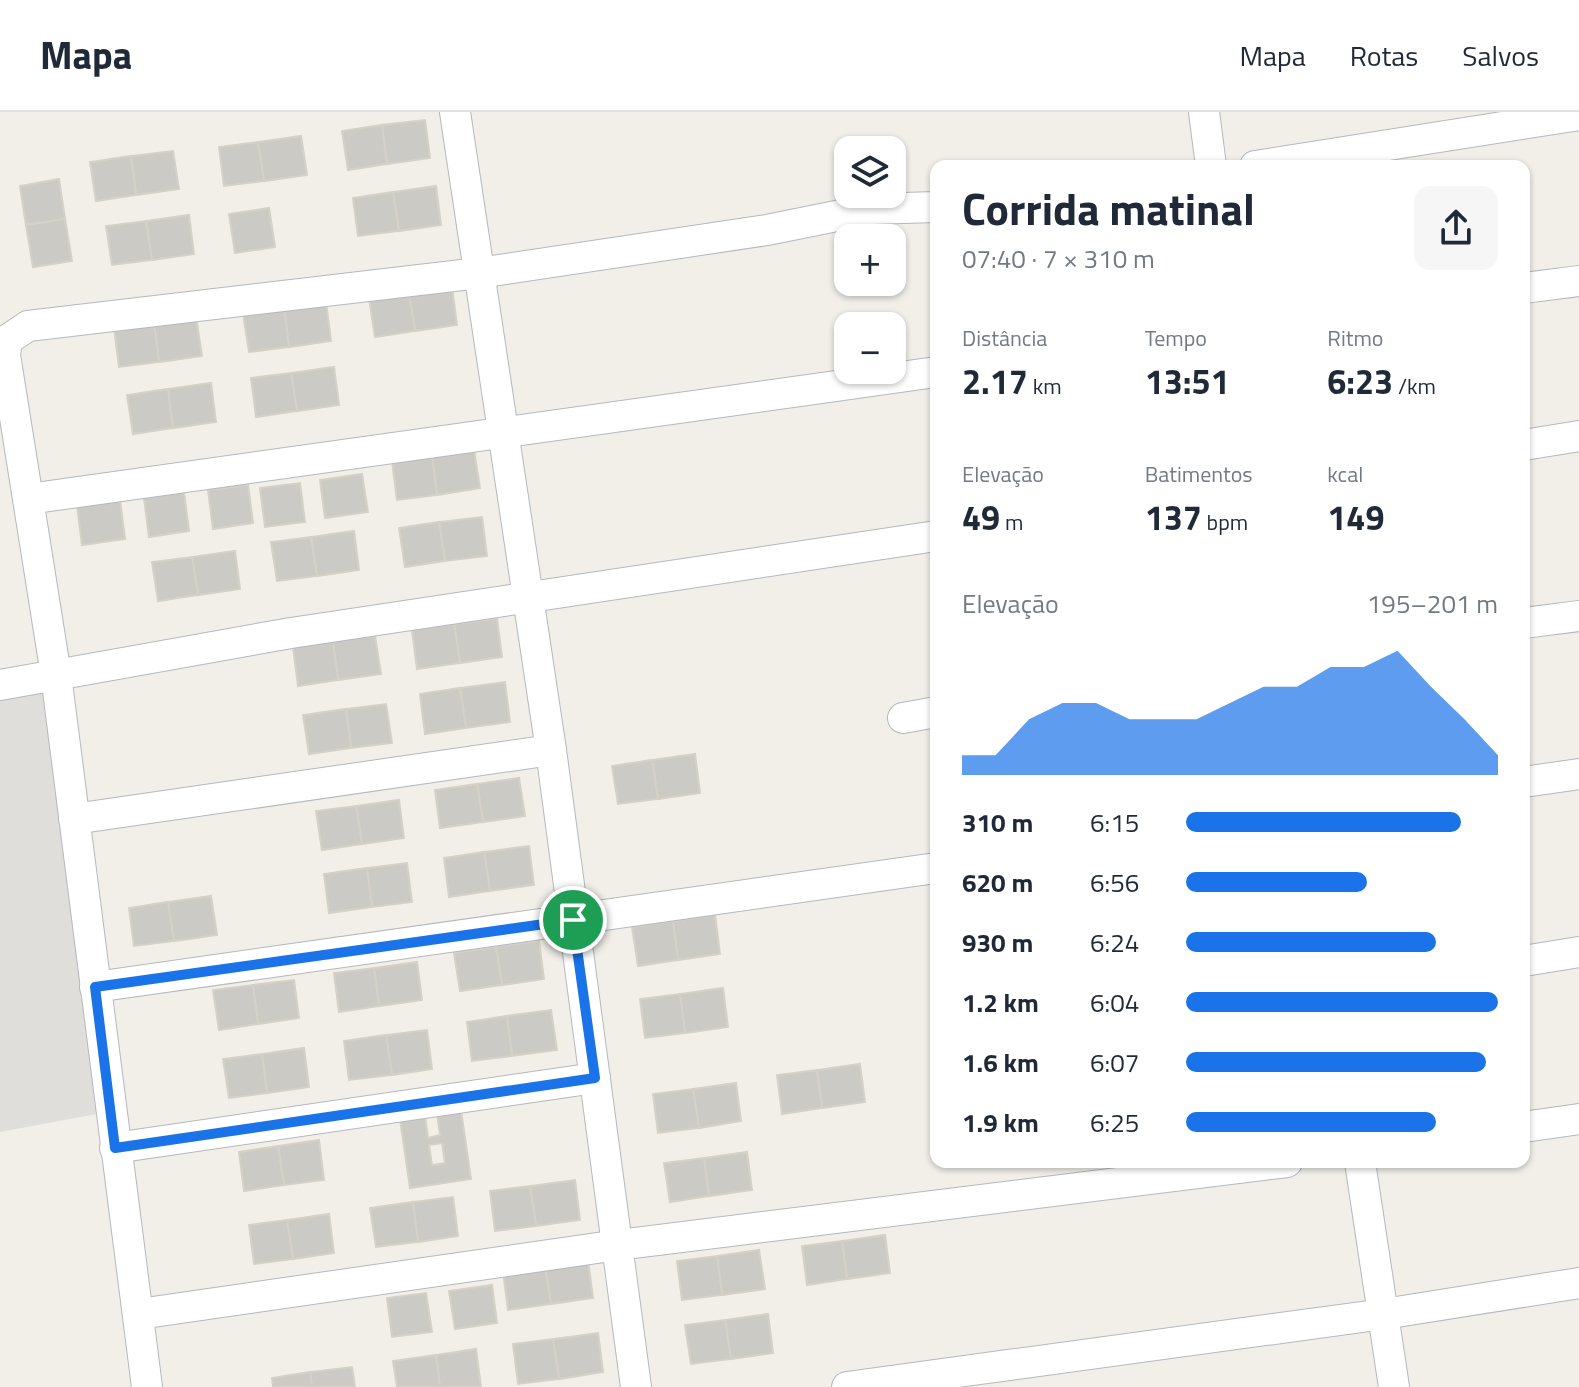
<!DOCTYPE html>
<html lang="pt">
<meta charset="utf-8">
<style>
:root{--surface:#fff;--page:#f6f6f7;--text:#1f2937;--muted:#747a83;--line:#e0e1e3;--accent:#1a73e8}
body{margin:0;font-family:"Titillium Web",sans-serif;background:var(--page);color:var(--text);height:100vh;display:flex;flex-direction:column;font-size:30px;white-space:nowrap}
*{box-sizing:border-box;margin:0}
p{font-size:26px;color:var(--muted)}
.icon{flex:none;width:44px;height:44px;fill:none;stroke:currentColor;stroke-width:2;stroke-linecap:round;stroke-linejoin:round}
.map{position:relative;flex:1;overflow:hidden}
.details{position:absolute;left:930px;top:48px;width:600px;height:1008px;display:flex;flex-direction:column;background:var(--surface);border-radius:16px;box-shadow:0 2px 6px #0004}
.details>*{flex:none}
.buttons{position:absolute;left:834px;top:24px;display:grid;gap:16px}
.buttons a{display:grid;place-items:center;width:72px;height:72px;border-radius:16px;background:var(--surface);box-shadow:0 2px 6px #0004;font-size:40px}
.pin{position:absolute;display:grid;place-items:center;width:68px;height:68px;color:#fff;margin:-34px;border:4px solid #fff;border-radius:50%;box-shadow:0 2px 8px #0007}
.round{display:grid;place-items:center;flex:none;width:84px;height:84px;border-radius:16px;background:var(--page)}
.summary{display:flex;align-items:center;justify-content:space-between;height:136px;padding:0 32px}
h1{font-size:44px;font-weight:700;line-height:60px}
.stats{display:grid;grid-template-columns:repeat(3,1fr);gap:12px;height:136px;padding:8px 32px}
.stats div{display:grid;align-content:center}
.stats b{font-size:34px;font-weight:700}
.stats small{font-size:22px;font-weight:400}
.stats p{font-size:22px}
.chart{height:224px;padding:16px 32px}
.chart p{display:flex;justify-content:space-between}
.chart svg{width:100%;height:144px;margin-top:8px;fill:var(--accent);opacity:.7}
ul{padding:0 32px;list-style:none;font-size:26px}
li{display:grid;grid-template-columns:128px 96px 1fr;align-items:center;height:60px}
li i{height:20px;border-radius:10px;background:var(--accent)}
header{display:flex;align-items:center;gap:48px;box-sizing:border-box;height:112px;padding:0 40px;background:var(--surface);border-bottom:2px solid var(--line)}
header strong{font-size:38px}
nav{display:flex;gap:44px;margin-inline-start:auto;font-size:28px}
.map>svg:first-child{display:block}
</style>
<header>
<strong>Mapa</strong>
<nav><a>Mapa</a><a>Rotas</a><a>Salvos</a></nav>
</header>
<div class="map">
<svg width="1579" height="1275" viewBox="0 0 1579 1275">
<rect width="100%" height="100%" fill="#f1efe8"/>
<path fill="#e0deda" d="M41,572l61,429 -102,19v-441z"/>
<g fill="#cccac5" stroke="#d6d1c6" stroke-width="2" fill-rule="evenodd">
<path d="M425,8l5,38 -43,6 -5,-39z"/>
<path d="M382,13l5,39 -39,6 -6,-39z"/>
<path d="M301,24l6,39 -43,6 -6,-39z"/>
<path d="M258,30l6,39 -40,5 -5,-39z"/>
<path d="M173,39l6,38 -43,6 -5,-39z"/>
<path d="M131,44l5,39 -40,6 -6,-39z"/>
<path d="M59,67l6,40 -39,6 -6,-39z"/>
<path d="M436,74l5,39 -42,6 -6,-39z"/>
<path d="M393,80l6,39 -41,5 -5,-38z"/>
<path d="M269,96l6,39 -40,6 -6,-39z"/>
<path d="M189,103l5,39 -42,6 -6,-39z"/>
<path d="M65,107l7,42 -39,6 -7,-42z"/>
<path d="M146,109l6,39 -40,5 -6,-39z"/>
<path d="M452,175l5,38 -42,6 -6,-38z"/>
<path d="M409,181l6,38 -40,6 -6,-39z"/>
<path d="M326,190l5,39 -42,6 -5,-39z"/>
<path d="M284,196l5,39 -40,5 -6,-39z"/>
<path d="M196,205l6,39 -43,6 -5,-39z"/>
<path d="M154,211l5,39 -40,5 -5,-39z"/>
<path d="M334,255l5,38 -42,6 -6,-38z"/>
<path d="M291,261l6,38 -41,6 -5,-39z"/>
<path d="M211,271l5,39 -43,6 -5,-39z"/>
<path d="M168,277l5,39 -40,6 -6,-39z"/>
<path d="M474,338l6,38 -43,7 -5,-39z"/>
<path d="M432,344l5,39 -40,5 -5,-39z"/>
<path d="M362,362l6,38 -43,6 -5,-38z"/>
<path d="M300,371l5,39 -40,5 -5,-39z"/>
<path d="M248,373l5,38 -40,6 -5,-39z"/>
<path d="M184,380l5,39 -40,6 -5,-39z"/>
<path d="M120,388l5,39 -43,6 -5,-39z"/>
<path d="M482,405l5,39 -42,5 -6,-39z"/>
<path d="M439,410l6,39 -40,6 -6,-39z"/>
<path d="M354,419l5,39 -42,6 -6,-39z"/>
<path d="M311,425l6,39 -40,5 -6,-39z"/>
<path d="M235,439l5,38 -42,6 -6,-38z"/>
<path d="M192,445l6,38 -40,6 -6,-39z"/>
<path d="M497,507l5,38 -42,6 -6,-39z"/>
<path d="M454,512l6,39 -43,6 -5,-39z"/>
<path d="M375,524l6,38 -43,6 -5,-39z"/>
<path d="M333,529l5,39 -40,6 -5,-39z"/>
<path d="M505,570l5,40 -44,6 -6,-40z"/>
<path d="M460,576l6,40 -41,6 -5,-40z"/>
<path d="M386,592l6,39 -41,5 -5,-39z"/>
<path d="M346,597l5,39 -42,6 -6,-39z"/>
<path d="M695,642l5,39 -42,6 -6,-39z"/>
<path d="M652,648l6,39 -40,5 -6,-38z"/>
<path d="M519,666l6,38 -42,6 -6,-38z"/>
<path d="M477,672l6,38 -43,6 -5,-38z"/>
<path d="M399,688l5,38 -42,6 -6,-38z"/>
<path d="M356,694l6,38 -40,6 -6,-39z"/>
<path d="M529,734l5,39 -44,6 -6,-39z"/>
<path d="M484,740l6,39 -41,6 -5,-39z"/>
<path d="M407,751l5,39 -40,5 -5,-39z"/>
<path d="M367,756l5,39 -43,6 -5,-39z"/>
<path d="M211,784l6,39 -43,6 -6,-39z"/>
<path d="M168,790l6,39 -40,5 -5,-38z"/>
<path d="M715,803l5,39 -42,6 -5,-39z"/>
<path d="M673,809l5,39 -40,6 -6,-39z"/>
<path d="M539,829l5,38 -42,6 -6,-38z"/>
<path d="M496,835l6,38 -42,6 -6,-38z"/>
<path d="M417,850l5,38 -43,6 -5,-38z"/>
<path d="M374,856l5,38 -40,6 -5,-39z"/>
<path d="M294,868l5,38 -41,6 -5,-39z"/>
<path d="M253,873l5,39 -39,6 -6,-40z"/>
<path d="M723,876l5,39 -43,6 -5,-39z"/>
<path d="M680,882l5,39 -40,5 -5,-39z"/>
<path d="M551,898l6,40 -45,6 -5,-40z"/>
<path d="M507,904l5,40 -40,5 -5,-39z"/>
<path d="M427,918l5,39 -40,6 -6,-40z"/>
<path d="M386,923l6,40 -43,5 -5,-39z"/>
<path d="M304,936l5,39 -42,6 -5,-39z"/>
<path d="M262,942l5,39 -38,5 -6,-39z"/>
<path d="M860,952l5,38 -43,6 -5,-38z"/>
<path d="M817,958l5,38 -40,6 -5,-39z"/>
<path d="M736,971l5,38 -42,7 -6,-39z"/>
<path d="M693,977l6,39 -41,5 -5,-39z"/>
<path d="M461,999l10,68 -61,9 -10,-69 25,-3 3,22 12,-3 -3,-21zM442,1031l3,20 -13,2 -3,-20z"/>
<path d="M319,1028l5,40 -40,5 -6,-39z"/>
<path d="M278,1034l6,39 -40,6 -5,-39z"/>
<path d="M747,1040l5,38 -43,6 -5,-38z"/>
<path d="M704,1046l5,38 -39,6 -6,-39z"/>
<path d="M575,1068l5,40 -44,6 -6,-40z"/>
<path d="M530,1074l6,40 -41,5 -5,-40z"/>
<path d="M453,1085l5,39 -40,6 -5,-40z"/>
<path d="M413,1090l5,40 -42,5 -6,-39z"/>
<path d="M329,1102l5,39 -41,6 -6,-39z"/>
<path d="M287,1108l6,39 -39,5 -5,-39z"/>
<path d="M885,1123l5,38 -43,6 -5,-38z"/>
<path d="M842,1129l5,38 -40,6 -5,-39z"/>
<path d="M759,1138l6,39 -43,6 -5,-39z"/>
<path d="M717,1144l5,39 -40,5 -5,-39z"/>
<path d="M588,1148l5,38 -42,6 -6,-38z"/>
<path d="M545,1154l6,38 -43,6 -5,-39z"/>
<path d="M492,1173l5,38 -42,6 -6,-38z"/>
<path d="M426,1181l6,39 -40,5 -5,-39z"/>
<path d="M768,1202l5,39 -42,6 -6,-39z"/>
<path d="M725,1208l6,39 -40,5 -6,-39z"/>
<path d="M598,1221l5,39 -44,7 -6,-40z"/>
<path d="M553,1227l6,40 -41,5 -5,-40z"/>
<path d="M476,1237l5,38h-41l-4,-32z"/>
<path d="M436,1243l4,32h-43l-4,-26z"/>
<path d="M352,1255l3,20h-43l-2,-15z"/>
<path d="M310,1260l2,15h-39l-1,-9z"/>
</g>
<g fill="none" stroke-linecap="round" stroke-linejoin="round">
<defs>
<g id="minor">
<path d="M455,0l96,638 85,637"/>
<path d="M1204,0l7,54"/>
<path d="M1255,54l324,-51"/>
<path d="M1524,176l55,-7"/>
<path d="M1524,333l55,-9"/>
<path d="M28,387l-23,-144 2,-15 21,-14 451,-53 288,-43 104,-21 65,-2"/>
<path d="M1524,511l55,-7"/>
<path d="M0,573l291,-52 645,-97"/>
<path d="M903,606l33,-6"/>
<path d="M1524,670l55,-8"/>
<path d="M74,707l477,-69"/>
<path d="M1524,849l55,-9"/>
<path d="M95,875l841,-119"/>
<path d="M1524,1015l55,-8"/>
<path d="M115,1036l480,-70"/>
<path d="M1360,1050l34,225"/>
<path d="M139,1202l479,-69 669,-83"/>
<path d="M147,1275l-91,-712 -28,-176 908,-127"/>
<path d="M847,1275l537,-73 195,-31"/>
</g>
</defs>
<use href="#minor" stroke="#b5b8bc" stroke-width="32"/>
<use href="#minor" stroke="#fff" stroke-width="30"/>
</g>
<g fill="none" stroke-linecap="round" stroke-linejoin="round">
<defs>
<path id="route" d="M573,808l22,158 -480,70 -20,-161z"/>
</defs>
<use href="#route" stroke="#fff" stroke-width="16"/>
<use href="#route" stroke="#1a73e8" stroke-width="10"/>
</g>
</svg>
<div class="buttons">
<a><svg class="icon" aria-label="layers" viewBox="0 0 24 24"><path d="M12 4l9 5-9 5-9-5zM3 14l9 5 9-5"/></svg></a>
<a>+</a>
<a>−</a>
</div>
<div class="pin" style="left:573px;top:808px;background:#1e9e55"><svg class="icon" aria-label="arrive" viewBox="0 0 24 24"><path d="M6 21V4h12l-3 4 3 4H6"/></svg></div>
<section class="details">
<div class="summary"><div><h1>Corrida matinal</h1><p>07:40 · 7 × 310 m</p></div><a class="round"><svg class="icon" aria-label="share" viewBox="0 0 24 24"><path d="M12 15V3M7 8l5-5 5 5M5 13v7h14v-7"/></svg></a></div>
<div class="stats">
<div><p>Distância</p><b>2.17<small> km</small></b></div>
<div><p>Tempo</p><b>13:51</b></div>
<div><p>Ritmo</p><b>6:23<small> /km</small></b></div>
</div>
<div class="stats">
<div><p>Elevação</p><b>49<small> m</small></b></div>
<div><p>Batimentos</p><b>137<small> bpm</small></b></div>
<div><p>kcal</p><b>149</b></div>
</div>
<div class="chart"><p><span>Elevação</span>195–201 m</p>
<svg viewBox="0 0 160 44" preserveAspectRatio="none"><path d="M0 44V38L10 38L20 27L30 22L40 22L50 27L60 27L70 27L80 22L90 17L100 17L110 11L120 11L130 6L140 17L150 27L160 38V44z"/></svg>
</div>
<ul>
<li><b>310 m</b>6:15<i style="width:88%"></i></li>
<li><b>620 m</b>6:56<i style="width:58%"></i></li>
<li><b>930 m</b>6:24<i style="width:80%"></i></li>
<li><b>1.2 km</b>6:04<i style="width:100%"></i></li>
<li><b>1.6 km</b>6:07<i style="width:96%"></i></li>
<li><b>1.9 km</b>6:25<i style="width:80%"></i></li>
</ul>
</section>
</div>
